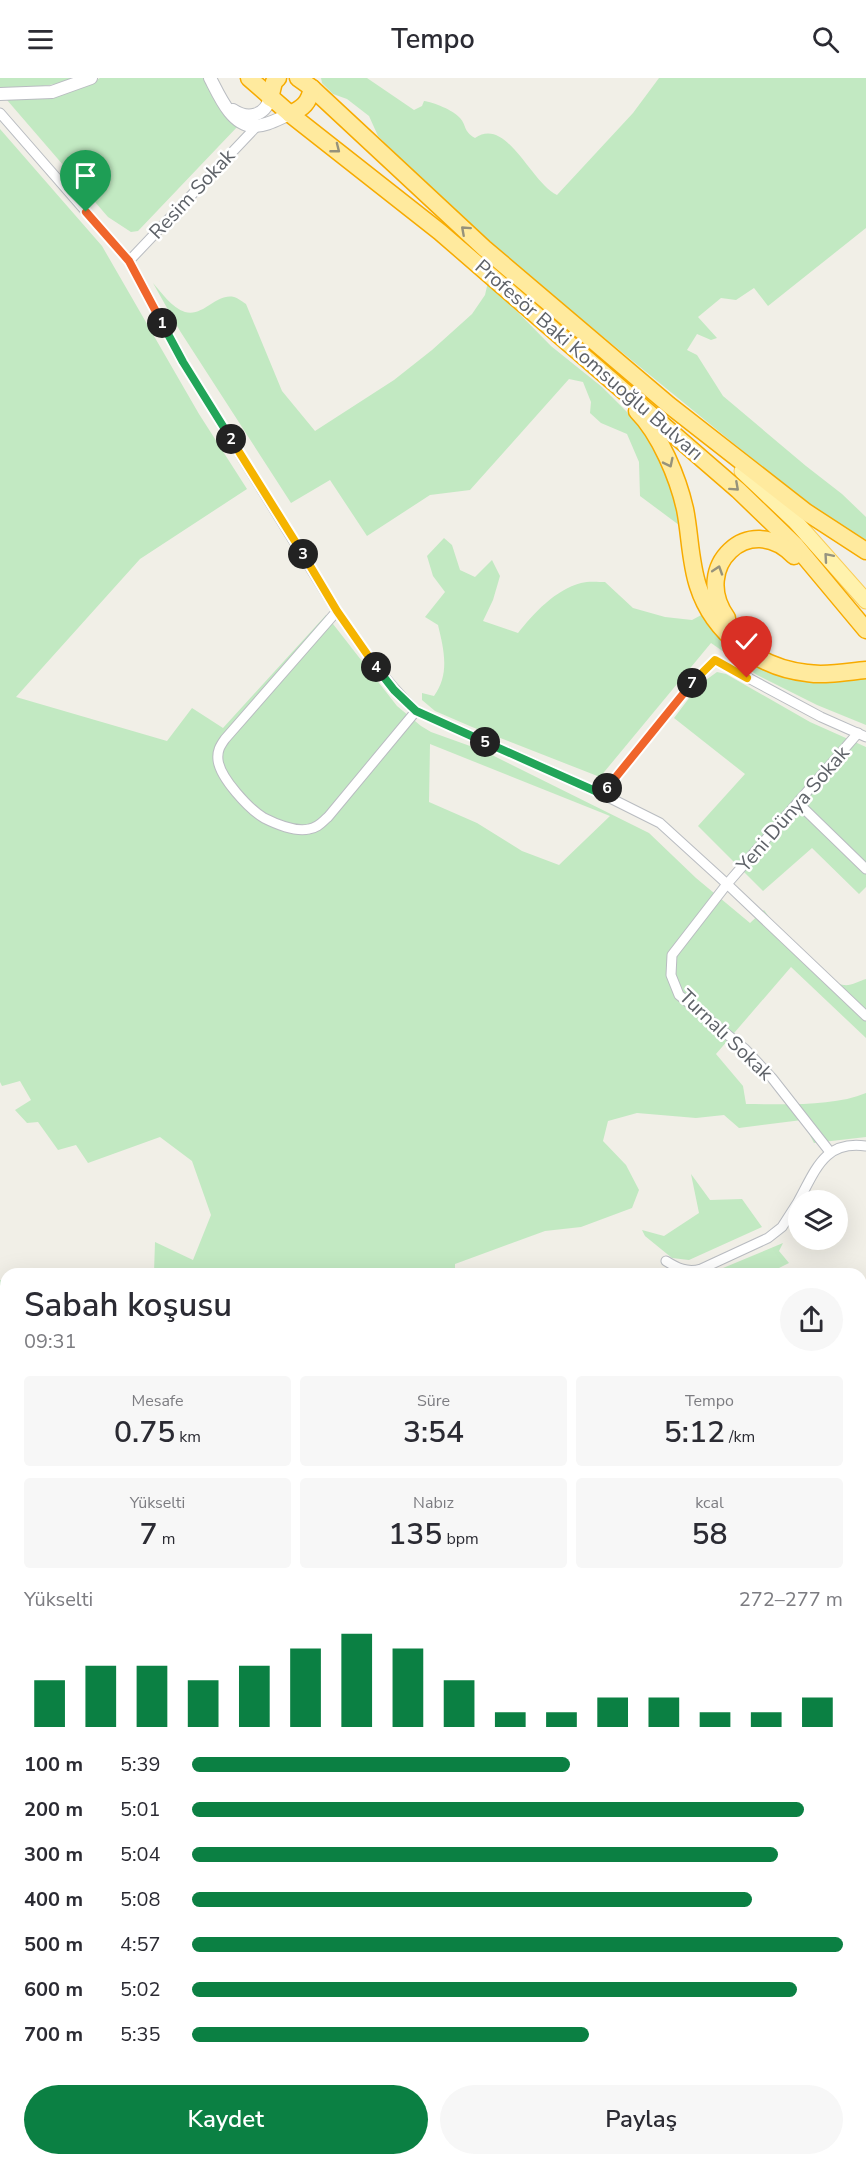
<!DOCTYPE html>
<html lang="tr">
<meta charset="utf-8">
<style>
:root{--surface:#fff;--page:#f7f7f7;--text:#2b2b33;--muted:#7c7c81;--accent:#0b8043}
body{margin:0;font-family:"Nunito Sans",sans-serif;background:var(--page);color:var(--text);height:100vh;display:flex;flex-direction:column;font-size:22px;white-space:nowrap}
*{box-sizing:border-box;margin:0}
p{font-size:20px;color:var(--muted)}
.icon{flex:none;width:33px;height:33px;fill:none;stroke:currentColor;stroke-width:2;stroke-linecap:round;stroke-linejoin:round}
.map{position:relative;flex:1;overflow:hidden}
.drawer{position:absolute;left:0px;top:1190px;width:867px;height:898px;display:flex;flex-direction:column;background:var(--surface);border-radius:18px 18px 0 0;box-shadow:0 6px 24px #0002}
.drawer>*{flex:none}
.fabs{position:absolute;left:788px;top:1112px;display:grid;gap:12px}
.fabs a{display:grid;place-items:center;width:60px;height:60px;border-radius:50%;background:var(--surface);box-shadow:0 6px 24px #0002;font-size:30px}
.pin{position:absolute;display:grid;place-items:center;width:51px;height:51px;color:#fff;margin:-62px -26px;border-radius:50% 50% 50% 0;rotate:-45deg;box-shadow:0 0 6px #0007}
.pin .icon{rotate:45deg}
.km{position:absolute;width:30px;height:30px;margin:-15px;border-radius:50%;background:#222;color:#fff;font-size:16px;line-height:30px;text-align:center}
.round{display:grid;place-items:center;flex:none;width:63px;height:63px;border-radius:32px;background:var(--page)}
.head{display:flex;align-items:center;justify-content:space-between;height:102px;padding:0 24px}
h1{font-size:33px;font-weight:600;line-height:45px}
.stats{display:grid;grid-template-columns:repeat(3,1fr);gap:9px;height:102px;padding:6px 24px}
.stats div{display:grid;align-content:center;border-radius:6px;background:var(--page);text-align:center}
.stats b{font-size:30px;font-weight:600}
.stats small{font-size:16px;font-weight:400}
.stats p{font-size:16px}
.chart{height:168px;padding:12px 24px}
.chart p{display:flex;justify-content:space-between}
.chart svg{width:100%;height:108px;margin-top:6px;stroke:var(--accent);stroke-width:6}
.action{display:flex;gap:12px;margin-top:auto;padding:12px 24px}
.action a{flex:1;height:69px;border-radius:36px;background:var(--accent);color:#fff;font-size:24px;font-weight:600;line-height:69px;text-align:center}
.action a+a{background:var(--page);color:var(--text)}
ul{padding:0 24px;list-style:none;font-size:20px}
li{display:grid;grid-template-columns:96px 72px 1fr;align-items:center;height:45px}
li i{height:15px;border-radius:8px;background:var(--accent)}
header{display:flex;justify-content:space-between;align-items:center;height:78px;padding:0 24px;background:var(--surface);font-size:27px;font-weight:600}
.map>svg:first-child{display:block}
</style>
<header><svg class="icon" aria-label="menu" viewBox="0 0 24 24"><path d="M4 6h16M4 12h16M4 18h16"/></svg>Tempo<svg class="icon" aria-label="search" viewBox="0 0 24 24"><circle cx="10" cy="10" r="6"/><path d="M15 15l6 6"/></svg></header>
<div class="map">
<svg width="866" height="2087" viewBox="0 0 866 2087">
<rect width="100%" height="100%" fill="#f1efe7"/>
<g fill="#c2e9c2" fill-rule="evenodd">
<path d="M0,0h79c-27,9 -51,10 -79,10z"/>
<path d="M100,0h105l16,33 17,15 -100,105 -7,1 -23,-15 -101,-117c28,-2 68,-7 93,-22z"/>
<path d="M321,0h46l47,32 8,-4 2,-5c9,1 29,9 36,17 7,8 3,13 15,20 32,-22 55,44 82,57l76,-82 26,-35h207v150l-98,78 -14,-18 -18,12 -15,-2 -23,19 19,21 -6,2 -14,-6 -10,16 10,5 26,41 83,70 36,28 24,23v25l-41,-24 -267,-218 -84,-73 -41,-36 -55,-55 -9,-20 -22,-17 -14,-5 -11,-11z"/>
<path d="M0,51l102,117 97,168 48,75 -107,70 -124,138 151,44 25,-33 31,20 103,-113 71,91 24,20 10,6 53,19 165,82 47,45 54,45 14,-13c19,25 46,72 80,75 7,1 15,-4 22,-6v59l-75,-71 -75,87 27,32 3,18c35,0 87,3 120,-11v44l-52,6 -12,-23 -63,8 -15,-13 -28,3 -59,-5 -29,8 -5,20 23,24 13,25 -7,18 -51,19 -36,4 -90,33v9h-301l1,-31 38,18 18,-45 -19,-54 -32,-24 -72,26 -12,-18 -18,5 -20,-28 -11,1 -12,-13 16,-10 -11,-19 -18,5 -2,-4zM430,666l180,72 -51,49 -37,-14 -45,-28 -48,-21z"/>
<path d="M488,204l63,64 51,41 35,35 28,45 18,61 -43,-32 -1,-34 -12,-28 -26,-11 -11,-10 1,-11 -8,-20 -14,-3 -99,111 -40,5 -63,41 -37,-56 -39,23 -111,-172 -27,-48c8,9 19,25 32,29 19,5 31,-19 49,-15 4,1 9,5 12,7l36,87 33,40 79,-51 38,-30 40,-36 13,-19z"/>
<path d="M444,460l8,7 8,25 15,7 17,-17 8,16 -7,24 -10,21 35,12c16,-20 37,-43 63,-50 7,-2 17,-1 24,-1l28,26 32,9 27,3 13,-7 56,53 105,11v48l-49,-20 -60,-30 -46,-32 -111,134 -128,-50 -37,-16 -13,-11v-7l12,3c16,-22 10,-46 4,-71l-13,-8 20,-25 -12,-16 -6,-20z"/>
<path d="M717,594l9,2 84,48 56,25v140l-7,7 -47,-46 -49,43 -65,-65 47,-52 -71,-56 25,-33z"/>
<path d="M691,1096l19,26 32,-1 20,28 -73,33 -17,-2 -27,-22 -3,-6 22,6 35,-23z"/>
<path d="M783,1165l-4,8 10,12 -20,10h-58z"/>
<path d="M0,1202l6,2v322l-6,-2z"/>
<path d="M0,1856h6v226h855v-117l5,-1v123h-866z"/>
</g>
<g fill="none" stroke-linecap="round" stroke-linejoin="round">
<defs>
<g id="minor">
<path d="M0,35l129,148 54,101 154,249c24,36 48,70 79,100l186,83 58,29 67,61 139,132"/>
<path d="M129,183l127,-134"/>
<path d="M337,533l-112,128c-5,7 -8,12 -7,21 2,18 31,49 46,58 12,6 32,14 45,11 9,-1 13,-7 19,-12l88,-106"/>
<path d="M602,716l89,-110 24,-24 106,57 45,20"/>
<path d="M798,725l68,66"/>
<path d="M830,1074l-58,-74 -27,-29 -66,-54 -8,-20 1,-20 55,-71 131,-151"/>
<path d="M799,1122c17,-31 26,-60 67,-54"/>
<path d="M666,1183c11,7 21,12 35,8l67,-31 14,-11 16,-25"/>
<path d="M861,1736l5,-9"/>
</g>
<g id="tertiary">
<path d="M210,0c9,17 21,47 43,48 12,1 27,-8 37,-12"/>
<path d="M0,16l52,-2 39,-14"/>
<path d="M233,32c15,10 32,6 37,-12"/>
</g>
<path id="primary" d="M742,393l53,50 71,80"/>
<g id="trunk">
<path d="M249,0l41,36 150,118 298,258 57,55 71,85"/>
<path d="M298,0l14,10 172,160 185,157 137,107 60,39"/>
<path d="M270,20l4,-16 4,-4"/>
<path d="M290,36c13,-6 19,-11 22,-26"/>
<path d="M637,333c23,23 41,67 48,98 5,25 5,53 13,77 15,47 60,82 109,87 19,3 39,-1 59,-3"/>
<path d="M727,540c-37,-51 23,-108 67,-62"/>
</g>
</defs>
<use href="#minor" stroke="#b9bcc1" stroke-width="11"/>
<use href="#tertiary" stroke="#b9bcc1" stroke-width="14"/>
<use href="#primary" stroke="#facd57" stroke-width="17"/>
<use href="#trunk" stroke="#f7ab00" stroke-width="19"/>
<use href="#minor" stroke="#fff" stroke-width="9"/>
<use href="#tertiary" stroke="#fff" stroke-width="12"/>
<use href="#primary" stroke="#fff2ad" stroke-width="15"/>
<use href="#trunk" stroke="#ffea9e" stroke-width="16"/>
</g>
<defs><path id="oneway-chevron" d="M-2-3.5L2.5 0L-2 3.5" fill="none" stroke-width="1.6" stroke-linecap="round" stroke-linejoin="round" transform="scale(1.5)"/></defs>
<g stroke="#96927b">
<use href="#oneway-chevron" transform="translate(336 71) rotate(38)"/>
<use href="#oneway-chevron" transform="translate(465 152) rotate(-138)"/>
<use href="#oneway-chevron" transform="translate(669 385) rotate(64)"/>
<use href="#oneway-chevron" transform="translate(735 409) rotate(42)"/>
<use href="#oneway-chevron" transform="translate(718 492) rotate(-72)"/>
</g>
<use stroke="#969480" href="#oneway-chevron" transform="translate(828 479) rotate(-131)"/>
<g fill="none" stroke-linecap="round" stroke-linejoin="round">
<defs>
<path id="split-1" d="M86,134l43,49 33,62"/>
<path id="split-2" d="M162,245l21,39 48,77"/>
<path id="split-3" d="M231,361l72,115"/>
<path id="split-4" d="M303,476l34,57 39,56"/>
<path id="split-5" d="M376,589l18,23 22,21 69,31"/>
<path id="split-6" d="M485,664l117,52 5,-6"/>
<path id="split-7" d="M607,710l85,-105"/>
<path id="split-8" d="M692,605l23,-23 32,18"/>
</defs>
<use href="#split-1" stroke="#fff" stroke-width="12"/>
<use href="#split-2" stroke="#fff" stroke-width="12"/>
<use href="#split-3" stroke="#fff" stroke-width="12"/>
<use href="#split-4" stroke="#fff" stroke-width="12"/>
<use href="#split-5" stroke="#fff" stroke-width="12"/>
<use href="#split-6" stroke="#fff" stroke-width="12"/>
<use href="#split-7" stroke="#fff" stroke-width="12"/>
<use href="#split-8" stroke="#fff" stroke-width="12"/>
<use href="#split-1" stroke="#f0652b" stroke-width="8"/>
<use href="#split-2" stroke="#22a559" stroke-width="8"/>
<use href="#split-3" stroke="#f5b400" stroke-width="8"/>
<use href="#split-4" stroke="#f5b400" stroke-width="8"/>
<use href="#split-5" stroke="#22a559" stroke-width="8"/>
<use href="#split-6" stroke="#22a559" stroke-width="8"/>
<use href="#split-7" stroke="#f0652b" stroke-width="8"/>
<use href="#split-8" stroke="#f5b400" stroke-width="8"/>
</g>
<g text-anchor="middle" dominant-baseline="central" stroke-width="5" stroke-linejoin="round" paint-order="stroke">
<g font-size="20" fill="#5e6268" stroke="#fff">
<text transform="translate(192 116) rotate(-47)">Resim Sokak</text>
<text transform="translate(589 282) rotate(41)">Profesör Baki Komsuoğlu Bulvarı</text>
<text transform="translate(793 731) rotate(-49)">Yeni Dünya Sokak</text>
<text transform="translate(726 957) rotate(44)">Turnalı Sokak</text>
</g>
</g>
</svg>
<div class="fabs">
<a><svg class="icon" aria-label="layers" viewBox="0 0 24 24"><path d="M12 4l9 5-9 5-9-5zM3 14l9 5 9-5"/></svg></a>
</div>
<div class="pin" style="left:86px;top:134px;background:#1e9e55"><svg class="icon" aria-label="arrive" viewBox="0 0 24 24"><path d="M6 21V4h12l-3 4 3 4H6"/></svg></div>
<div class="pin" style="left:747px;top:600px;background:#d93025"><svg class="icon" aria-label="check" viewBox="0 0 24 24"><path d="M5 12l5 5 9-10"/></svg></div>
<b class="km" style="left:162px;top:245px">1</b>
<b class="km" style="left:231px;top:361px">2</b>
<b class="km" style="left:303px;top:476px">3</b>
<b class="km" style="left:376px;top:589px">4</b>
<b class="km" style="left:485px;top:664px">5</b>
<b class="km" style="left:607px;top:710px">6</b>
<b class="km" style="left:692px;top:605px">7</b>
<section class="drawer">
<div class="head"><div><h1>Sabah koşusu</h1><p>09:31</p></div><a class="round"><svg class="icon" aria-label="share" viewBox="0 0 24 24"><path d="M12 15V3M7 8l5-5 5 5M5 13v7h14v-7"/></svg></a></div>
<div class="stats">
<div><p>Mesafe</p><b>0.75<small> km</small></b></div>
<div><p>Süre</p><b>3:54</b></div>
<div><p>Tempo</p><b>5:12<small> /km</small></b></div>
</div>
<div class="stats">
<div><p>Yükselti</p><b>7<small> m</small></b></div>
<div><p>Nabız</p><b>135<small> bpm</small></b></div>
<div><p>kcal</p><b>58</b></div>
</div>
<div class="chart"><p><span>Yükselti</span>272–277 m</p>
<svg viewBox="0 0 160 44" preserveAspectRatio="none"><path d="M5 44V25M15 44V19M25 44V19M35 44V25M45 44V19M55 44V12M65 44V6M75 44V12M85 44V25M95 44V38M105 44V38M115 44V32M125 44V32M135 44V38M145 44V38M155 44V32"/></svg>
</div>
<ul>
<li><b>100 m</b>5:39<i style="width:58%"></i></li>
<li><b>200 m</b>5:01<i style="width:94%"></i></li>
<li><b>300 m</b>5:04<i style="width:90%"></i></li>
<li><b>400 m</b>5:08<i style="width:86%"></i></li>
<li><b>500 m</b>4:57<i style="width:100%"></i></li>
<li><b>600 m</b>5:02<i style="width:93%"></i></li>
<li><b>700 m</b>5:35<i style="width:61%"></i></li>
</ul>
<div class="action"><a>Kaydet</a><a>Paylaş</a></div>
</section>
</div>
